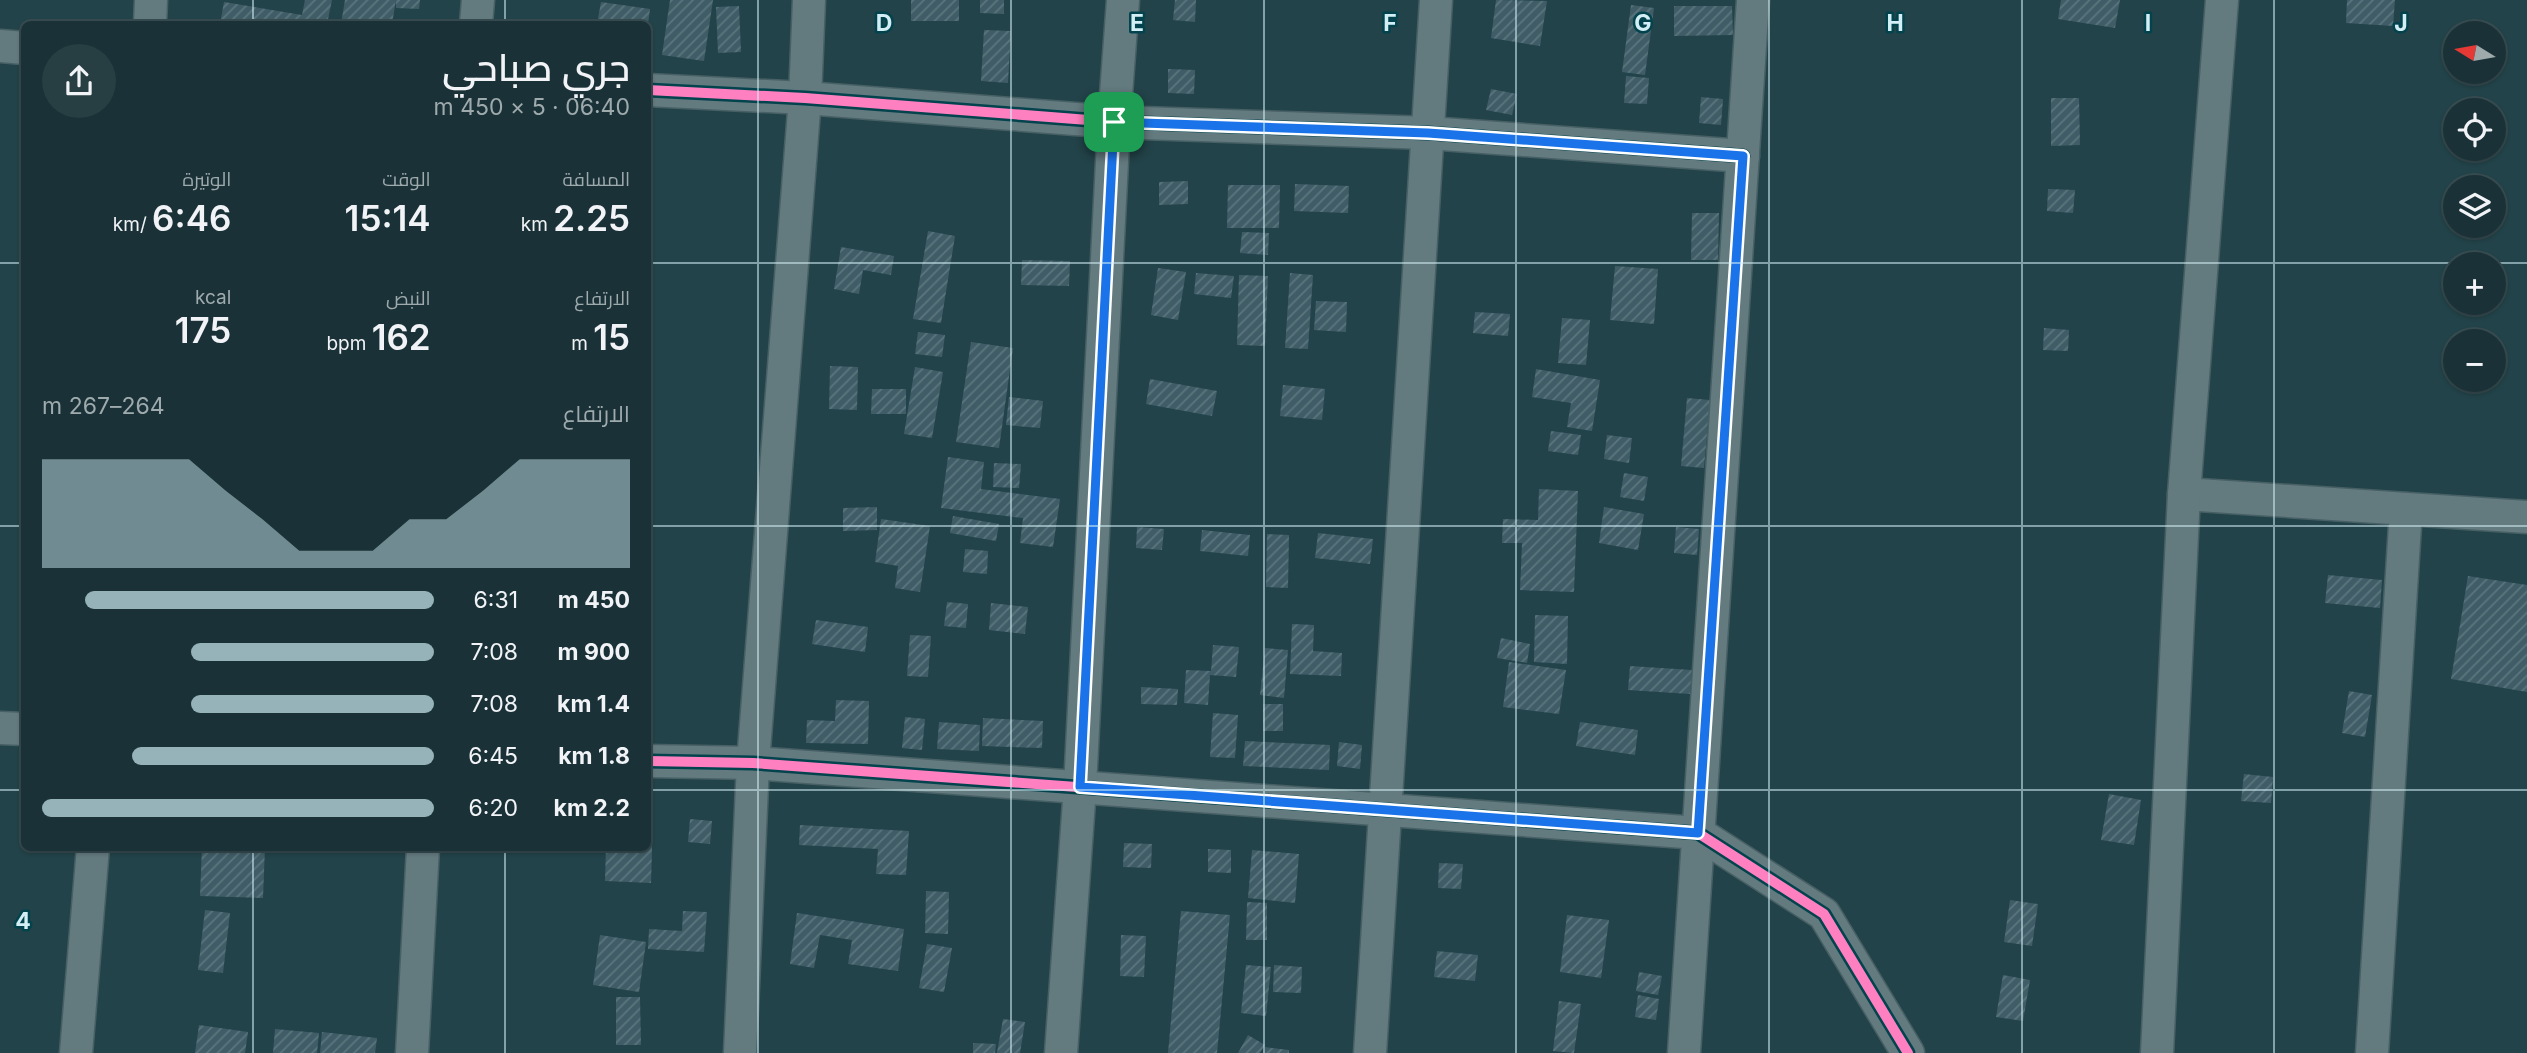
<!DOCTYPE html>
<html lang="ar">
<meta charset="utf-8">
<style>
:root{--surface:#1a3237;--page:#273e42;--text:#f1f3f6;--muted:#9faaad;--line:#384d52;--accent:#95b3b9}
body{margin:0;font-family:Inter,Cairo,sans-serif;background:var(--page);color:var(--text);direction:rtl;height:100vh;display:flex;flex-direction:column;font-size:26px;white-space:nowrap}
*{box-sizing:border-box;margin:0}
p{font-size:23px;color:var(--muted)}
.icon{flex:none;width:38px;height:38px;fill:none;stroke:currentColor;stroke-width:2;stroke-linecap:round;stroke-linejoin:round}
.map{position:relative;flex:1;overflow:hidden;direction:ltr}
.drawer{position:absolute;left:21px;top:21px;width:630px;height:830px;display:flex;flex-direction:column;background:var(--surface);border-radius:10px;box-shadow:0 2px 5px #0004,0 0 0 2px var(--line);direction:rtl}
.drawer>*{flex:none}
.needle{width:46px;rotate:281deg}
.tools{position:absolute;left:2443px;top:21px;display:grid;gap:14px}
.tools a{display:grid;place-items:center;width:63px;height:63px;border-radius:50%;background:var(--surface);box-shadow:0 2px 5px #0004,0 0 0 2px var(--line);font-size:35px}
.pin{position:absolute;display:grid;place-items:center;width:60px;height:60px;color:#fff;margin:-30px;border-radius:14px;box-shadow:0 4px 10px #0006}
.round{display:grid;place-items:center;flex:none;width:74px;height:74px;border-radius:37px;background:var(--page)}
.head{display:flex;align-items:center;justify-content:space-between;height:119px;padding:0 21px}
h1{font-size:38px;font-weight:600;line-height:52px}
.figures{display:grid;grid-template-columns:repeat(3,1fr);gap:10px;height:119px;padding:7px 21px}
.figures div{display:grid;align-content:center}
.figures b{font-size:35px;font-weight:600}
.figures small{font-size:19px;font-weight:400}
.figures p{font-size:19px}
.chart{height:196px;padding:14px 21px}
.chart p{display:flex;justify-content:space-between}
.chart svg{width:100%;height:126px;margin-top:7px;fill:var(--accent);opacity:.7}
ul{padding:0 21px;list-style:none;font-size:23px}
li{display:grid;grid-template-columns:112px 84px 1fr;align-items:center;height:52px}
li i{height:18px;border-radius:9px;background:var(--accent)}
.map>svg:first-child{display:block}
</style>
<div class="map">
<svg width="2527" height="1053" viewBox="0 0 2527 1053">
<defs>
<pattern id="building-hatch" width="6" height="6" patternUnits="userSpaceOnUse" patternTransform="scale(1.75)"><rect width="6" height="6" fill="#405d67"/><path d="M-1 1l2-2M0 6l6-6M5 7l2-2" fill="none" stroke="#5b757d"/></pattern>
</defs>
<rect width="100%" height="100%" fill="#224349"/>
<g fill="url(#building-hatch)">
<path d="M305,0h27l-5,24h-107l4,-22 78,13z"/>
<path d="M345,0h51l-4,24h-51z"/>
<path d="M396,0h24l-1,9 -23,-1z"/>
<path d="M670,0h43l-9,61 -42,-6z"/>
<rect x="911" y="0" width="48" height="21"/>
<path d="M980,0h24v14l-24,-1z"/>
<path d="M1175,0h21l-1,22 -22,-2z"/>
<path d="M1496,0l51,1 -7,45 -49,-8z"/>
<path d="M2061,0h59l-5,28 -57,-9z"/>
<path d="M2347,0h48l-2,26 -47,-3z"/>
<path d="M601,2l49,7 -2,15h-51z"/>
<path d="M1631,5l23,3 -9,67 -23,-3z"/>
<path d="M739,6l2,46 -23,1 -2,-46z"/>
<path d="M1674,6h58l1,29 -59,1z"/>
<path d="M984,30l27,1 -3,52 -27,-2z"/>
<path d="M1168,69l27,1 -1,24 -26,-1z"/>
<path d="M1626,76l23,2 -2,26 -23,-1z"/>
<path d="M1491,89l26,5 -5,21 -26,-5z"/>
<path d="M1701,97l22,2 -2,26 -22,-2z"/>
<path d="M2051,98h28l1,47 -29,1z"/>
<path d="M1188,181v23l-29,1v-23z"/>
<path d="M1295,184l54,2 -1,27 -54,-2z"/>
<path d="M1228,185h52l-1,43h-52z"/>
<path d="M2048,189l27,1 -2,23 -26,-2z"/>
<path d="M1692,213h27l-1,47h-27z"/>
<path d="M928,231l27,5 -14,87 -28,-4z"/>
<path d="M1242,232l27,1 -1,22 -28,-2z"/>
<path d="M841,247l53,9 -3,19 -28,-5 -4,24 -25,-5z"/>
<path d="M1022,260l48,1 -1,25 -48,-1z"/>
<path d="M1615,266l43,3 -4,55 -44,-4z"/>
<path d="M1158,268l28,4 -8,48 -27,-5z"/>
<path d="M1196,273l38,3 -3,22 -37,-4z"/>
<path d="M1290,273l23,2 -5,74 -23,-1z"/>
<path d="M1239,275l29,1 -3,70 -28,-1z"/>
<path d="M1316,301l31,1 -1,30 -32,-2z"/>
<path d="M1475,312l35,2 -2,22 -35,-3z"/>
<path d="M1562,318l28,2 -4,45 -28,-2z"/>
<path d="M2044,328l25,2 -1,21 -25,-1z"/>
<path d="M918,332l27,3 -3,22 -27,-3z"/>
<path d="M971,342l42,6 -14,100 -43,-6z"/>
<path d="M830,366l28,1 -1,43 -28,-1z"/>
<path d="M915,367l28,5 -11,66 -28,-4z"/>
<path d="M1536,369l64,11 -8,51 -25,-4 4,-24 -39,-6z"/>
<path d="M1150,379l67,12 -5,25 -66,-12z"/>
<path d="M1283,385l42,4 -3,31 -42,-4z"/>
<path d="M872,389h34v25h-35z"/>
<path d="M1009,397l34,4 -3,27 -34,-3z"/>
<path d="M1687,398l23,2 -6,68 -23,-2z"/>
<path d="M1551,431l30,4 -3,20 -30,-4z"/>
<path d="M1607,435l25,3 -3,25 -25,-4z"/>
<path d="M948,457l36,5 -3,27 79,10 -7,48 -33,-4 3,-25 -82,-10z"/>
<path d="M994,463l27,1 -2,24 -26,-1z"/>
<path d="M1624,473l24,4 -4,24 -24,-4z"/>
<path d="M1539,489l39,2 -4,101 -54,-2 2,-47h-20l1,-24 35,1z"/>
<path d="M877,507v23l-34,1v-23z"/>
<path d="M1604,507l40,7 -6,36 -39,-7z"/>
<path d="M953,516l46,8 -3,17 -46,-8z"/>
<path d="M881,519l49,7 -10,66 -25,-4 3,-22 -23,-4z"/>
<path d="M1137,527l27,2 -2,21 -26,-2z"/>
<path d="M1676,527l23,2 -2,26 -23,-2z"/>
<path d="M1202,530l48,5 -2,21 -48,-5z"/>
<path d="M1318,533l55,6 -3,25 -55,-6z"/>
<path d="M1267,534l22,1 -1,53 -22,-1z"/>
<path d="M965,549l23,2 -1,23 -24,-2z"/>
<path d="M2328,575l54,5 -2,28 -55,-5z"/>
<path d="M2468,576l59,9v107l-76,-13z"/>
<path d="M947,602l21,2 -2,24 -22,-2z"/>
<path d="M991,603l37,4 -3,27 -36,-4z"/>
<path d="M1535,615l33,1 -1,48 -33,-2z"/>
<path d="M816,620l52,7 -3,25 -53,-8z"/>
<path d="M1292,624l22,1 -1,26 29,2 -1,23 -51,-2z"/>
<path d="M910,635l21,1 -3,41 -21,-1z"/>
<path d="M1501,638l29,6 -3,19 -30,-5z"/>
<path d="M1213,645l26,2 -3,30 -26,-2 -2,30 -24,-2 2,-33 25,1z"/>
<path d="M1265,648l23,2 -4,48 -24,-3z"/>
<path d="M1509,662l57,8 -7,44 -56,-7z"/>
<path d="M1630,666l62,4 -2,24 -62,-4z"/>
<path d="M1141,687l37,2 -1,16 -36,-1z"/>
<path d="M2349,691l23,4 -7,42 -23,-4z"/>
<path d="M836,700l33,1 -1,43 -62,-1 1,-23 28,1z"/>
<rect x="1263" y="704" width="20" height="27"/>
<path d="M1213,713l25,2 -3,43 -25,-1z"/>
<path d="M905,717l20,2 -3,31 -20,-2z"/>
<path d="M983,718l60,3 -1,27 -60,-2z"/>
<path d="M939,722l41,3 -1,26 -42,-2z"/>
<path d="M1580,722l58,8 -3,25 -59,-9z"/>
<path d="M1245,741l85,4 -1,25 -86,-4z"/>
<path d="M1339,742l23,3 -2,24 -23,-3z"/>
<path d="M2244,774l29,3 -2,26 -30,-2z"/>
<path d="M2109,794l32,6 -7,45 -33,-5z"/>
<path d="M648,815l5,1 -2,67 -46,-2 1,-34h42z"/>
<path d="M690,819l22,2 -2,23 -22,-2z"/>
<path d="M800,825l109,6 -3,44 -30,-1 2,-25 -79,-4z"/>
<path d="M1124,843l28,1 -1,24 -28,-1z"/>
<path d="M202,847h63l-2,51 -63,-2z"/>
<path d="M1208,849l23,1v23l-23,-1z"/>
<path d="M1252,850l47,4 -4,49 -47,-5z"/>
<path d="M1439,863l24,1 -2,25 -23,-1z"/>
<path d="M926,891l23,1 -1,42 -23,-1z"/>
<path d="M2010,900l28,4 -6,42 -28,-4z"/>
<path d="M1247,902l20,1v37h-21z"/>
<path d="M205,910l25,3 -7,60 -25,-3z"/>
<path d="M683,911l24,1 -3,40 -56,-3 1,-20 33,2z"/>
<path d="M1181,911l49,4 -13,138h-49z"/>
<path d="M797,913l107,16 -6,42 -50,-7 4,-24 -32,-5 -6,33 -24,-4z"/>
<path d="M1567,915l42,5 -8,58 -41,-6z"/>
<path d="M600,935l46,7 -7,50 -46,-7z"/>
<path d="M1121,935l25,1 -2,41 -24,-1z"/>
<path d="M927,944l25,4 -8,44 -25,-4z"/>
<path d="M1437,951l41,4 -3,26 -41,-4z"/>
<path d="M1246,965l25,2 -5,49 -25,-3z"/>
<path d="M1274,965l28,2 -1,26 -28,-1z"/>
<path d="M1639,972l23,4 -4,19 -22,-4z"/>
<path d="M2003,975l27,5 -7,41 -27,-4z"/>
<path d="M1638,995l21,4 -3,21 -21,-3z"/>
<path d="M616,997h24l1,48h-25z"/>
<path d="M1559,1001l22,3 -7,49 -21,-2z"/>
<path d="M1003,1019l22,3 -5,31h-23z"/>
<path d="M199,1025l49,7 -3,21h-50z"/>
<path d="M275,1029l44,4 -2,20h-44z"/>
<path d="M322,1032l55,6 -2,15h-55z"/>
<path d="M1248,1035l17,10 -5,8h-22z"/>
<path d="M973,1043l23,1 -1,9h-22z"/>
<path d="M1265,1047l24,3v3h-24z"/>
</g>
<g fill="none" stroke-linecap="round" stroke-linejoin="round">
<defs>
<g id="street">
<path d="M150,24l1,-24"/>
<path d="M476,24l2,-24"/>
<path d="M0,46l24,2"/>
<path d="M648,90l157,8 309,24 314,11 315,23"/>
<path d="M2184,494l343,23"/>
<path d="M0,728l24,1"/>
<path d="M648,761l105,2 945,70 126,81 84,139"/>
<path d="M76,1053l17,-206"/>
<path d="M412,1053l11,-206"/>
<path d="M740,1053l13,-290 52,-665 4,-98"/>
<path d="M1061,1053l19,-266 34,-665 9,-122"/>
<path d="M1370,1053l66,-1053"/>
<path d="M1684,1053l69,-1053"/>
<path d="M2157,1053l27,-559 38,-494"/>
<path d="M2372,1053l34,-544"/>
</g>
</defs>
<use href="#street" stroke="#476065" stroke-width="35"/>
<use href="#street" stroke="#637a7f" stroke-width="32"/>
<defs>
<g id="cycleway">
<path d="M648,90l157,8 309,24 314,11 315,23"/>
<path d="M648,761l105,2 945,70 126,81 84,139"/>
</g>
</defs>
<use href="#cycleway" stroke="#02434d" stroke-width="15"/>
<use href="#cycleway" stroke="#ff80c0" stroke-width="10"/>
</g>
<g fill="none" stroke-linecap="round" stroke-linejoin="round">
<defs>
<path id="route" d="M1114,122l314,11 315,23 -45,677 -618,-46z"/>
</defs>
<use href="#route" stroke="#fff" stroke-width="14"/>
<use href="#route" stroke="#1a73e8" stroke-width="9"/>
</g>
<path fill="none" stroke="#d3eff5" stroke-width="2" stroke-opacity="0.55" d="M253,0v24M505,0v24M758,0v1053M1011,0v1053M1264,0v1053M1516,0v1053M1769,0v1053M2022,0v1053M2274,0v1053M0,263h24M648,263h1879M0,526h24M648,526h1879M0,790h24M648,790h1879M253,847v206M505,847v206"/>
<g font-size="23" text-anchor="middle" font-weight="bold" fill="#d3eff5" stroke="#02434d" stroke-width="5" stroke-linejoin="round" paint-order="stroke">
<text x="884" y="31">D</text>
<text x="1137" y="31">E</text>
<text x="1390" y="31">F</text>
<text x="1643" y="31">G</text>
<text x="1895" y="31">H</text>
<text x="2148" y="31">I</text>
<text x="2401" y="31">J</text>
<text x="23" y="929">4</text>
</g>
</svg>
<div class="tools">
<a><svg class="needle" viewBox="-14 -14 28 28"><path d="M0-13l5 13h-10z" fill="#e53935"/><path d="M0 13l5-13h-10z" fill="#9faaad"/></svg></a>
<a><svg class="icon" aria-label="locate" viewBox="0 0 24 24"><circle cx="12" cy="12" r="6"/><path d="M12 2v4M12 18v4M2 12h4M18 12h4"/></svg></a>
<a><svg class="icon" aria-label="layers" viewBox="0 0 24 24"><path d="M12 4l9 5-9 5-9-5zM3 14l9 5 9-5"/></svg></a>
<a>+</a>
<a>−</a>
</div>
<div class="pin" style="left:1114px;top:122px;background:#1e9e55"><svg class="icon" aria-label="arrive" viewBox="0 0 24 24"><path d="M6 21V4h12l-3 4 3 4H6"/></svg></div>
<section class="drawer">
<div class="head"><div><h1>جري صباحي</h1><p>06:40 · 5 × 450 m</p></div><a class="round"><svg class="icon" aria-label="share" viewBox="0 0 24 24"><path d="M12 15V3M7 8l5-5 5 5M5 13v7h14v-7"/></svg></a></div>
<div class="figures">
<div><p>المسافة</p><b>2.25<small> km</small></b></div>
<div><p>الوقت</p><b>15:14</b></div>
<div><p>الوتيرة</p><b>6:46<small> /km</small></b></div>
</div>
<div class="figures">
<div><p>الارتفاع</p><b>15<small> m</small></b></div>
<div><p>النبض</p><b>162<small> bpm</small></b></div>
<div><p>kcal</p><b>175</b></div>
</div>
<div class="chart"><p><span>الارتفاع</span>264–267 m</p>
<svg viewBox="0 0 160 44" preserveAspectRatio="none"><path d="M0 44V6L10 6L20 6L30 6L40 6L50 17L60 27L70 38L80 38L90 38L100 27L110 27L120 17L130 6L140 6L150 6L160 6V44z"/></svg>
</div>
<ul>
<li><b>450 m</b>6:31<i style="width:89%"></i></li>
<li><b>900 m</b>7:08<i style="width:62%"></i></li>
<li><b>1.4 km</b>7:08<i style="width:62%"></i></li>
<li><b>1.8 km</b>6:45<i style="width:77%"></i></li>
<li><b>2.2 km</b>6:20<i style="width:100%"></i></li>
</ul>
</section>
</div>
